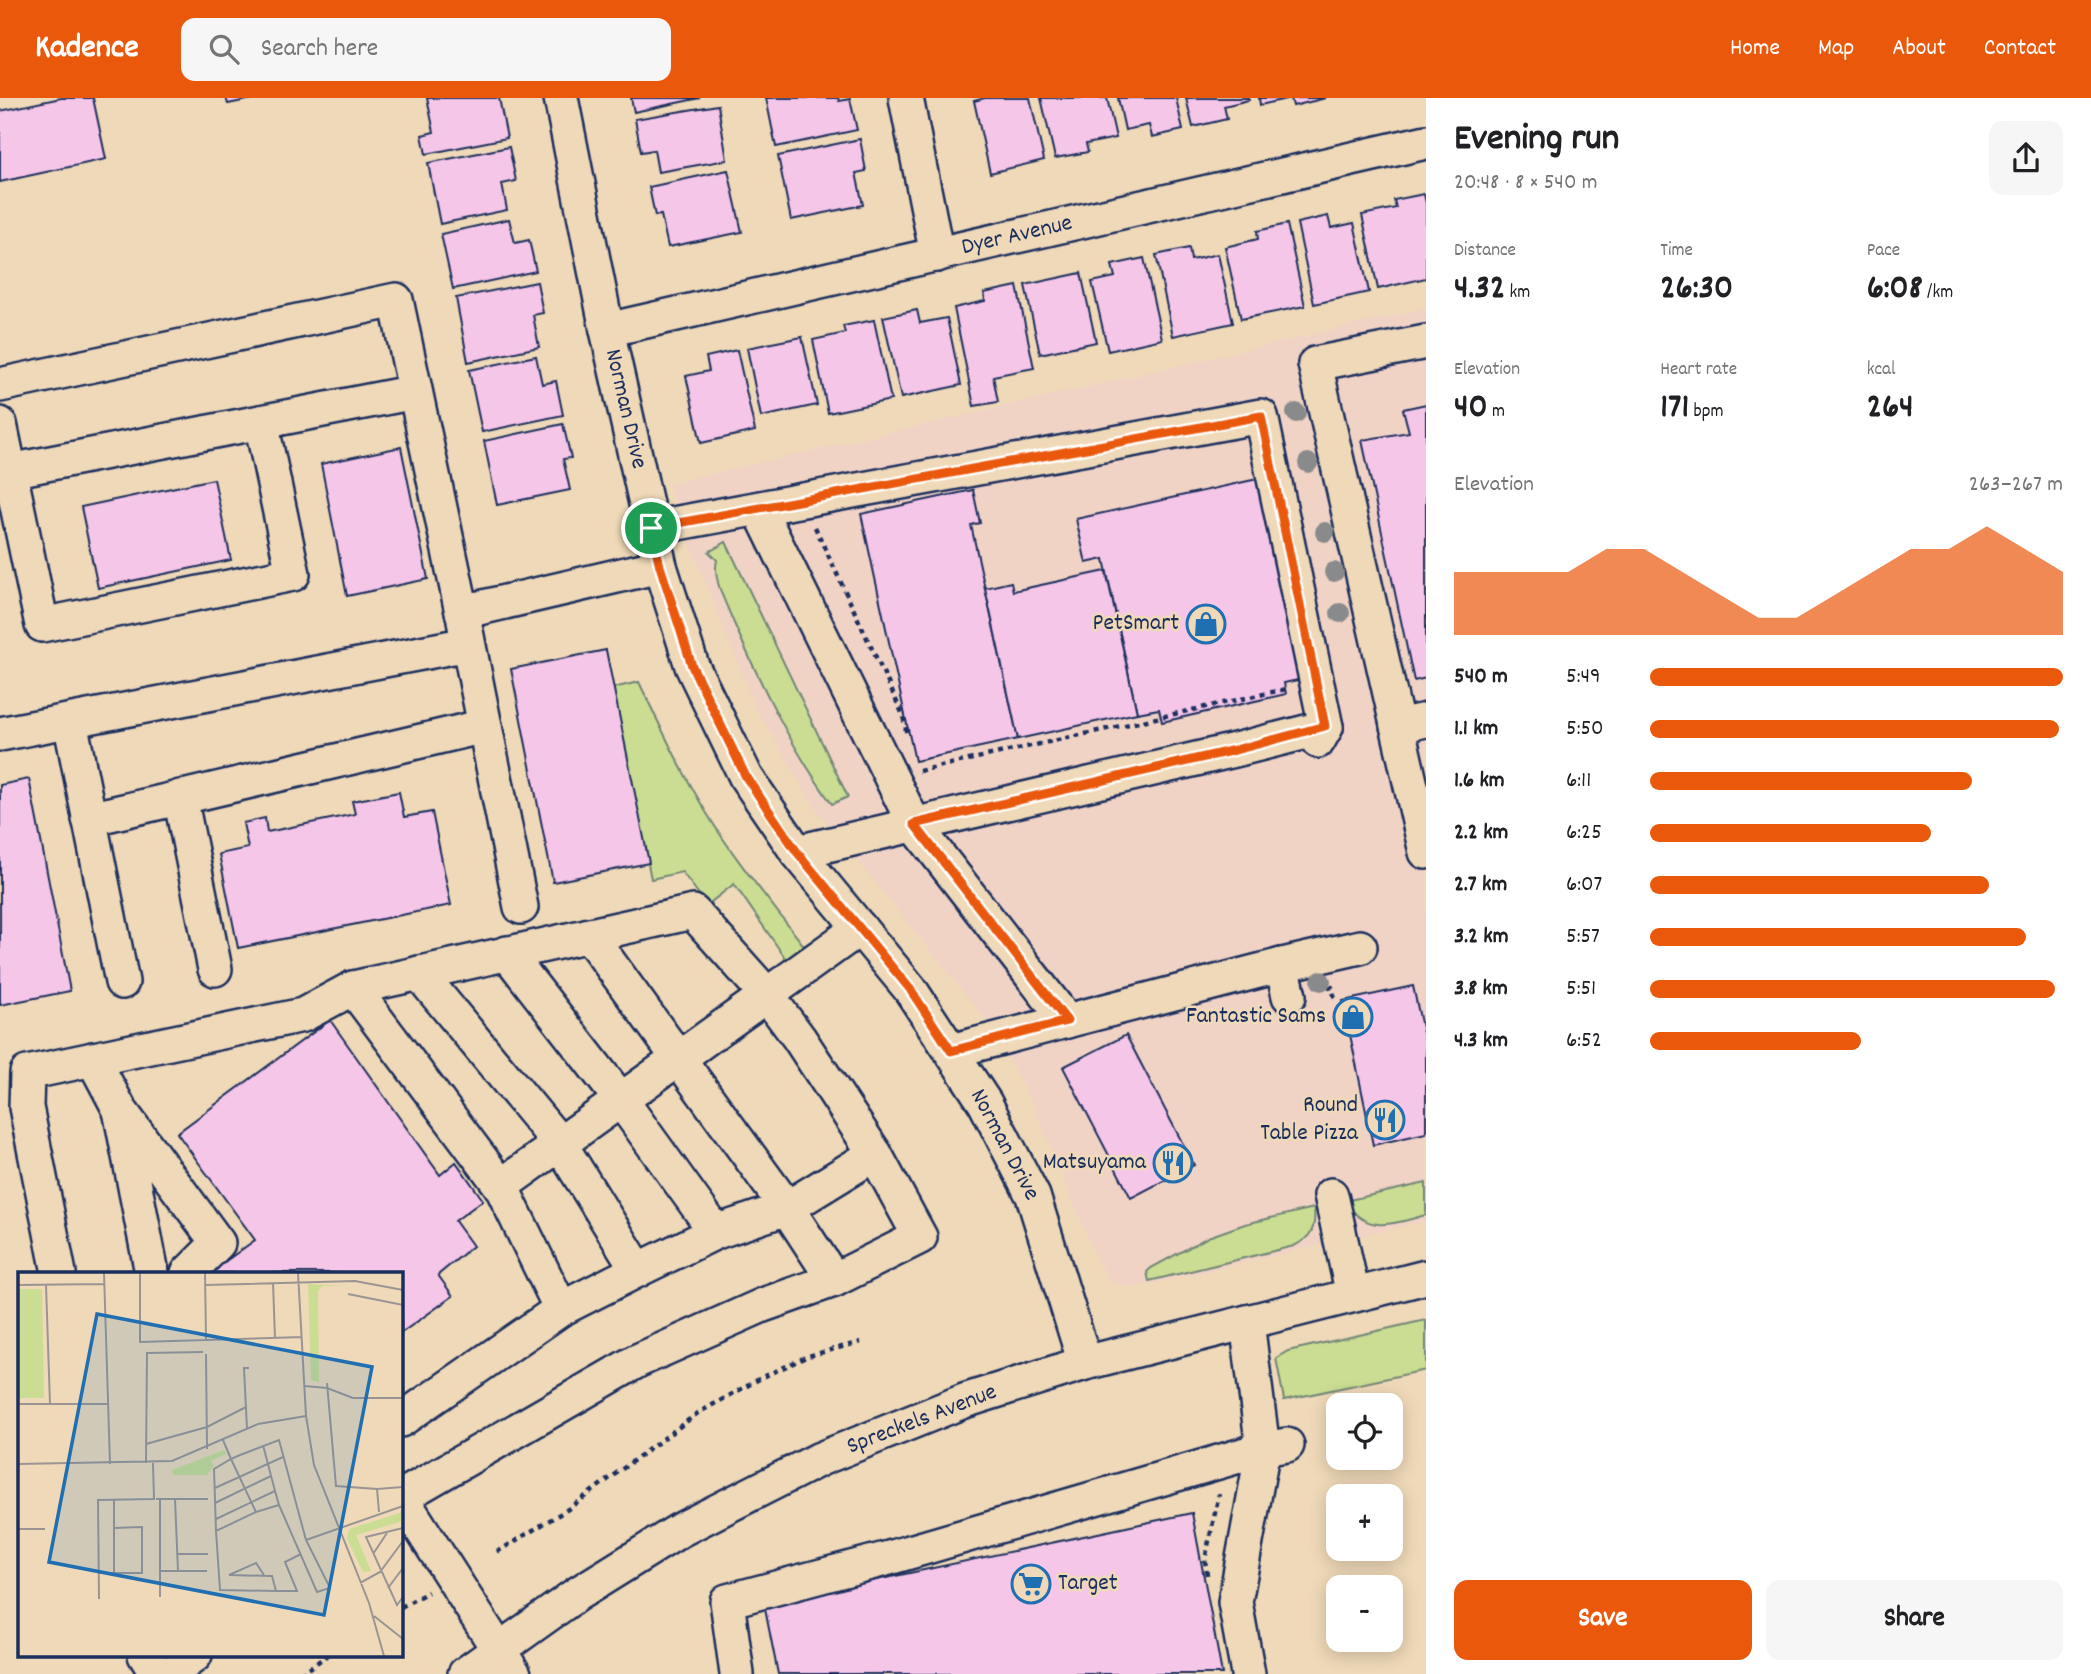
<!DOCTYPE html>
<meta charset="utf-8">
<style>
:root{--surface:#fff;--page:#f6f6f6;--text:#202124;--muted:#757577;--accent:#ea580c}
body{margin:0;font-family:Dekko,sans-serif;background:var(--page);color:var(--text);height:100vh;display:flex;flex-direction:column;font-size:26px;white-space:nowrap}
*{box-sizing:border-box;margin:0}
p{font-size:23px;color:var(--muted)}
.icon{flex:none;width:38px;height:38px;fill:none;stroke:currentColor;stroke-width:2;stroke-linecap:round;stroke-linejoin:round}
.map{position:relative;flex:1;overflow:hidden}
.details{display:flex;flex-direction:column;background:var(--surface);width:665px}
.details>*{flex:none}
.tools{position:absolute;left:1326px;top:1295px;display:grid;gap:14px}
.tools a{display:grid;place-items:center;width:77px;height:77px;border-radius:14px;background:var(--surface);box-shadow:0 4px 18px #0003;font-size:35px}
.pin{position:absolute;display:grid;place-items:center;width:60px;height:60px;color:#fff;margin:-30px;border:4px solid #fff;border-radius:50%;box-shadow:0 2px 7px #0007}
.round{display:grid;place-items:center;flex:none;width:74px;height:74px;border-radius:14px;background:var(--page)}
.summary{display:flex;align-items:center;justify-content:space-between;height:119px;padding:0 28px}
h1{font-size:38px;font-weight:800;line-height:52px}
.figures{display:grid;grid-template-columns:repeat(3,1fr);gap:10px;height:119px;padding:7px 28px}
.figures div{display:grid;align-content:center}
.figures b{font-size:35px;font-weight:800}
.figures small{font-size:19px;font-weight:400}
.figures p{font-size:19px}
.chart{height:196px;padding:14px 28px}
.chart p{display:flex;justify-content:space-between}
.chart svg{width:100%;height:126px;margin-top:7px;fill:var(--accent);opacity:.7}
.button{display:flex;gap:14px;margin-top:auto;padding:14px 28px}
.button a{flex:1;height:80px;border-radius:14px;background:var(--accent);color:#fff;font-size:28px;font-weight:800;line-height:80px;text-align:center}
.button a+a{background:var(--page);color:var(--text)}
ul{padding:0 28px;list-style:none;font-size:23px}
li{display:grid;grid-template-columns:112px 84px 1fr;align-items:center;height:52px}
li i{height:18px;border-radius:9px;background:var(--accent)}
header{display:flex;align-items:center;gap:42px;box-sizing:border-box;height:98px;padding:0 35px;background:var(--accent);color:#fff}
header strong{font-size:33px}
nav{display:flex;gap:38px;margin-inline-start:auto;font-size:24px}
.search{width:490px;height:63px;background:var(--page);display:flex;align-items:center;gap:18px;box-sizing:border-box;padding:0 24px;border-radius:14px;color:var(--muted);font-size:26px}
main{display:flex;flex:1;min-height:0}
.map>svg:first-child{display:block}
</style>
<header>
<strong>Kadence</strong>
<div class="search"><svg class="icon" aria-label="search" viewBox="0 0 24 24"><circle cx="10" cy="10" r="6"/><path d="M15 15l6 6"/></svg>Search here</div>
<nav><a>Home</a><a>Map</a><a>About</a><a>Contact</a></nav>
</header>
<main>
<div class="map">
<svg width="1426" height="1576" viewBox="0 0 1426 1576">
<rect width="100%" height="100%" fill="#efd9b8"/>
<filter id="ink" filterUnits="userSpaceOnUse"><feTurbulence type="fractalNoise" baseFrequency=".0143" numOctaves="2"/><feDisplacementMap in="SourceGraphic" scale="14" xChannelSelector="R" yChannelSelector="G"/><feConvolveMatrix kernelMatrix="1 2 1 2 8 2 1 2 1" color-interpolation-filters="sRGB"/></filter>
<g filter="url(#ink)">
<path fill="#f1d3c6" d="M1426,210v913l-270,62 -25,4 -20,-5 -12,-18 -70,-168 -45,-78 -168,-209 -61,-102 -83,-208 -3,-15z"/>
<g fill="#cadd92" stroke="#728678" stroke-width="2">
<path d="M726,444l122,255 -16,7c-41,-57 -71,-119 -99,-183 -7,-18 -21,-42 -16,-61l-8,-8z"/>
<path d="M639,584c21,44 42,88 67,130 29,48 65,91 99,135l-19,12 -52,-75 -27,21 -25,-33 -31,7 -38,-191z"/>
<path d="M1426,1085v32c-27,7 -57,20 -76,-8l-1,-7z"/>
<path d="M1314,1110c2,20 -2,29 -20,38l-145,35 -2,-9 4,-4 57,-31 37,-13z"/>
<path d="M1426,1222v50l-142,30 -8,-42 12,-7z"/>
</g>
<g fill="#f6c6e8" stroke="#1b2f5e" stroke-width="2">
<path d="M61,0h32l13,61 -106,23v-71z"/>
<path d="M226,0h31l-29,6z"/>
<path d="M427,0h72l8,40 -81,16 -4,-19 12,-3z"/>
<path d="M631,0h69l-66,14z"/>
<path d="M766,0h72l1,3 11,-2 7,31 -81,17z"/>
<path d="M985,0h45l14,62 -54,13 -16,-72z"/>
<path d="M1041,0h66l9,40 -30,6 2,8 -33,6z"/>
<path d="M1118,0h58l7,32 -31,7 -3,-12 -24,5z"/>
<path d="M1186,0h63v2l-25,6 3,13 -34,8z"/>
<path d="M1259,0h67l-33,8 -2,-8 -31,7z"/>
<path d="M718,7l9,55 -69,12 -4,-22 -13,2 -6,-33z"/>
<path d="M860,41l6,32 -10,2 7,32 -72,15 -13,-64z"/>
<path d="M509,49l7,34 -14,3 5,26 -67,14 -12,-61z"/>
<path d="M728,72l14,62 -74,15 -7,-32 -6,1 -6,-29z"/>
<path d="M1424,96l2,9v75l-48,11 -16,-74 34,-7 -2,-8z"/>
<path d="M1328,118l3,12 23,-5 15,69 -55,12 -17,-81z"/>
<path d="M509,121l6,24 14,-3 7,31 -83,18 -12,-55z"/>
<path d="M1287,126l18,82 -64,13 -16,-72 33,-8 -1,-8z"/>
<path d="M1189,150l2,12 27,-6 15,69 -60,13 -17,-81z"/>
<path d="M1144,160l18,81 -54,12 -16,-69 23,-5 -3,-12z"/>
<path d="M1081,175l15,69 -56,12 -15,-69z"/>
<path d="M537,184l6,31 -10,2 6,32 -71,15 -12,-64z"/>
<path d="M1017,188l17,82 -41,8 5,26 -24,4 -20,-98 31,-7 -1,-8z"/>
<path d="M917,212l3,13 27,-5 14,67 -60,13 -18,-81z"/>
<path d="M874,222l17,80 -63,13 -15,-73 32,-7 -2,-7z"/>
<path d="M802,239l15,68 -56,12 -14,-69z"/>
<path d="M737,252l18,81 -54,12 -15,-67 23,-5 -3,-14z"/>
<path d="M536,258l6,28 14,-3 7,34 -81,17 -13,-62z"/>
<path d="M1426,306v274l-12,3 -52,-241 47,-8 -6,-23z"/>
<path d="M563,326l8,34 -8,1 7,31 -73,15 -13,-64z"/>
<path d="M401,349l27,132 -81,17 -26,-132z"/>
<path d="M1262,380l45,200 -23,5 2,11 -124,28 -3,-13 -22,4 -33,-154 -18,4 -10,-44z"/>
<path d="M214,381l17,81 -133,28 -17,-81z"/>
<path d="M973,392l7,33 -9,2 47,214 -103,22 -54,-247z"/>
<path d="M1106,473l31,142 -119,26 -33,-151 26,-6 2,9z"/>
<path d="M606,552l43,213 -96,19 -42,-213z"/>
<path d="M29,681l41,212 -70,14v-220z"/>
<path d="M399,694l5,25 28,-5 19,93 -213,43 -19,-94 29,-6 -5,-25 22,-5 2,14 88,-18 -3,-13z"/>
<path d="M1413,888l13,60v87l-53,12 -30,-144z"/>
<path d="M330,922l110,155 16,-13 27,38 -28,21 18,25 -35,29 15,21 -52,37v-60h-192l46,-33 -78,-107z"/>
<path d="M1126,937l68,130 -63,33 -68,-131z"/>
<path d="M1192,1415l30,161h-444l-14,-70z"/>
</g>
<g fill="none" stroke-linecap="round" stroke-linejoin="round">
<defs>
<g id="minor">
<path d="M561,0l46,232 53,236 32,100 54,111 51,75 113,137 75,114 48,93 52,167"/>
<path d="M906,0l31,157"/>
<path d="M607,232l819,-188"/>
<path d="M1426,244l-111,22 111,488"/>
<path d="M0,287l396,-85 66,312 198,-46"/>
<path d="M0,326l42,201 251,-51 -32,-152 154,-30"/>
<path d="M10,373l251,-49"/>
<path d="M759,411l155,315 153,197"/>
<path d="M651,430l610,-112 65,311"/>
<path d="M464,523l57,286"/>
<path d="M70,623l52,261"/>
<path d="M1397,628l29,-6"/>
<path d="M0,636l468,-90"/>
<path d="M180,699l35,172"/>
<path d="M89,721l396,-93"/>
<path d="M797,754l438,-102 91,-23 -8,14"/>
<path d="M589,837l198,273 47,72"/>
<path d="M507,855l114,147 95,132"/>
<path d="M1282,867l78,-18"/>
<path d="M419,875l141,171 78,126 -77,39"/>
<path d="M951,953l331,-86 7,31"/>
<path d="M93,961l27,51"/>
<path d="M1331,1097l22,100"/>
<path d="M638,1172l78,-38 71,-24 88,-54"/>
<path d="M59,1175l-33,-166 1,-34 276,-58 50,-27"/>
<path d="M152,1175l-32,-163 98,133 -30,30"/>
<path d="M1247,1224l16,127 -28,153 13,72"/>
<path d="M401,1322l160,-111 -60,-123 359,-258"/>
<path d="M401,1399l236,-136 126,-56 71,-25 86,-43 -45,-83 -76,-116 -32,-43 -74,-83 -340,76 148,198"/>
<path d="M401,1399l113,177"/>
<path d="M145,1557l12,19"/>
<path d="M170,1576l25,-19"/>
<path d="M465,1576l112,-80 103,-64 140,-71 144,-58 121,-38 341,-86"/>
<path d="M737,1576l-10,-73 162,-43 374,-109 24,-4"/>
</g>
</defs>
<use href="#minor" stroke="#1b2f5e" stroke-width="38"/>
<g stroke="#1b2f5e" stroke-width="4.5" stroke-dasharray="5 5" stroke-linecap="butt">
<path d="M815,429l88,188 4,21"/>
<path d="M919,673l367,-82"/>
<path d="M1328,890l4,-1 3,12"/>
<path d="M497,1454l71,-43 130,-96 65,-36 45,-21 53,-14"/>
<path d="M1207,1477l-2,-15 14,-66"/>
<path d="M401,1509l27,-15"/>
<path d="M300,1576l28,-19"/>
</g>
<use href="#minor" stroke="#efd9b8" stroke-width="33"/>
</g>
<g fill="#898a8b">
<circle cx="1296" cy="315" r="10"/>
<circle cx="1308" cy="365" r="10"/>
<circle cx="1325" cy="434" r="10"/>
<circle cx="1334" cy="474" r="10"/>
<circle cx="1340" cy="515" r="10"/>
<circle cx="1321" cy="883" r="10"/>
</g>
</g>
<g fill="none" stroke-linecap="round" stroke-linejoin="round" filter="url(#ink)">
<defs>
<path id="route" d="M1261,318l64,310 -90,24 -321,74 153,197 -116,30 -41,-62 -113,-137 -51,-75 -54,-111 -32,-100 -9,-38z"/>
</defs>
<use href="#route" stroke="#fff" stroke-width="14"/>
<use href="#route" stroke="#ea580c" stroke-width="9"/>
</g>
<defs>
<symbol id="shop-ring" viewBox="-11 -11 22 22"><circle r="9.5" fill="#efd9b8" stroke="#1f6fb2" stroke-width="1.5"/><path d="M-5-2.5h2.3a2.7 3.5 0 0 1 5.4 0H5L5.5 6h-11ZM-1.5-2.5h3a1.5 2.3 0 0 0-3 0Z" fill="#1f6fb2"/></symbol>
<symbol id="restaurant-ring" viewBox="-11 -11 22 22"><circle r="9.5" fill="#efd9b8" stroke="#1f6fb2" stroke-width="1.5"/><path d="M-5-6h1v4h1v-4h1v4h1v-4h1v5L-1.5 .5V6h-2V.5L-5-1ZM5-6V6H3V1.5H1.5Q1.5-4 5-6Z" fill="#1f6fb2"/></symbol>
<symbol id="supermarket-ring" viewBox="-11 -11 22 22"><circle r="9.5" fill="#efd9b8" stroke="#1f6fb2" stroke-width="1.5"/><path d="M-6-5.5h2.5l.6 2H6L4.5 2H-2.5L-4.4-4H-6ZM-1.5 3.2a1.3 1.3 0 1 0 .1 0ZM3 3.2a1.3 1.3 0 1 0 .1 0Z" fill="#1f6fb2"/></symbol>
</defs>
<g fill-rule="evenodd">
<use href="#shop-ring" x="1184" y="504" width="44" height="44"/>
<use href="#shop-ring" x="1331" y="897" width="44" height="44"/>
<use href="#restaurant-ring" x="1363" y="1000" width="44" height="44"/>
<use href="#restaurant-ring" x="1151" y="1043" width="44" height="44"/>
<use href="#supermarket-ring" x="1009" y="1464" width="44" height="44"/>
</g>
<g text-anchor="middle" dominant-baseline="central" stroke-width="5" stroke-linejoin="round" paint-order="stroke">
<g font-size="24" fill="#1b2f5e" stroke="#efd9b8">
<text transform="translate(1017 138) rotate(-13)">Dyer Avenue</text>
<text transform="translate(625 311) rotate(77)">Norman Drive</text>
<text transform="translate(1004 1047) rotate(62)">Norman Drive</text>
<text transform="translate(922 1322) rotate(-21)">Spreckels Avenue</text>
</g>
<g font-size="24" fill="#1b2f5e" stroke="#efd9b8" text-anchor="end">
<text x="1179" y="526">PetSmart</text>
<text x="1326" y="919">Fantastic Sams</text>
<text x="1358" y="1008">Round<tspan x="1358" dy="28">Table Pizza</tspan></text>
<text x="1146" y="1065">Matsuyama</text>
<text x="1058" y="1486" text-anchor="start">Target</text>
</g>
</g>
<g transform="translate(18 1174)">
<rect width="385" height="385" fill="#efd9b8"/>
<path d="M290,12l40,2h-26l-4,5 1,91 -8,-2zM0,17h24l2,109h-26zM206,178l2,4 -15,7 3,5 -7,9h-34l-1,-5zM385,240v9l-47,14 15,36 -8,1 -16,-33 2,-10z" fill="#cadd92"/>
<path fill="none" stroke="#9a9594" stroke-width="2" d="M86,1l6,191M122,1v69l162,-5M187,1l1,67M280,1l8,143 8,49 55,138 15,53M255,11l2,55M0,13l86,-1M28,13l4,119M187,13l150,-4 48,9M330,22l55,11M188,82l1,95M309,111l9,103 41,3 2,23M287,114l22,2 26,10h50M0,132h90M229,157l-3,-61h5M205,168l8,19 25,53 23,-7 38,87 13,-4 -24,-48 -27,-100 -39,15 -9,4 -17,10 2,62 40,-19M128,172l61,-17 39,-20M245,173l12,46M128,191l1,-110 56,-1M0,192l154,-3 86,-37 48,-8M197,216l68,-31M359,217l26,-2M138,227h52M157,227l3,72M197,231l56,-27M198,247l59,-28 4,14M96,256v45M385,256l-37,9 31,68 6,-8M0,257h27M198,259l4,59 56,1 -4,-15 -43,-1 27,-12 8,12M288,268l97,-34M159,282h31M355,282l14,-21M142,299h47M81,301h43v-46l-28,1v-28M342,311l20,-11 23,-31M370,316l15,-20M258,319h21l-12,-29 16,-8M142,325v-98M81,327l-1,-99 56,-1 -1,-36M356,344l29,23"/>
<path fill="#1f6fb2" fill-opacity="0.15" stroke="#1f6fb2" stroke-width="3.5" d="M79,42l275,53 -48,248 -275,-53z"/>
<rect width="385" height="385" fill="none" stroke="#1b2f5e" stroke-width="3.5"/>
</g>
</svg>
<div class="tools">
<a><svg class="icon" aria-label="locate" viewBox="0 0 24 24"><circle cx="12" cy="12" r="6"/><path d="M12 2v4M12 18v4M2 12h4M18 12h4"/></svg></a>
<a>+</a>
<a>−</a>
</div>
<div class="pin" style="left:651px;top:430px;background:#1e9e55"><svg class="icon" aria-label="arrive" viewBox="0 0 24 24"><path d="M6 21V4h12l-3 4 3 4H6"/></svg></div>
</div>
<section class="details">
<div class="summary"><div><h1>Evening run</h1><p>20:48 · 8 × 540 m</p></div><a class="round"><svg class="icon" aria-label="share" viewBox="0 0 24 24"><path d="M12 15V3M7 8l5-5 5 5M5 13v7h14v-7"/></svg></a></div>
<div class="figures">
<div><p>Distance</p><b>4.32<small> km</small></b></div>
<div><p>Time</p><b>26:30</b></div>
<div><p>Pace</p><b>6:08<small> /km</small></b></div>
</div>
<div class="figures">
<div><p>Elevation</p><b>40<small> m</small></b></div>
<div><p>Heart rate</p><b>171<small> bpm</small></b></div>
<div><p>kcal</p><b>264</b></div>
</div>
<div class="chart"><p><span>Elevation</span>263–267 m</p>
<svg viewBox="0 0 160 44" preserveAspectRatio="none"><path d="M0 44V22L10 22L20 22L30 22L40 14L50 14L60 22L70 30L80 38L90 38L100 30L110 22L120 14L130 14L140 6L150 14L160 22V44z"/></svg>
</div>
<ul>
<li><b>540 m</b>5:49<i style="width:100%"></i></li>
<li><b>1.1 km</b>5:50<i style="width:99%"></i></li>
<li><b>1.6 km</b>6:11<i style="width:78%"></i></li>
<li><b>2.2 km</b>6:25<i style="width:68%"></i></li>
<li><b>2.7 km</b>6:07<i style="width:82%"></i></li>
<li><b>3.2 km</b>5:57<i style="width:91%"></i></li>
<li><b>3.8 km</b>5:51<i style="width:98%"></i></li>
<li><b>4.3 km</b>6:52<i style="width:51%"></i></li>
</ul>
<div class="button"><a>Save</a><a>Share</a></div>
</section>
</main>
